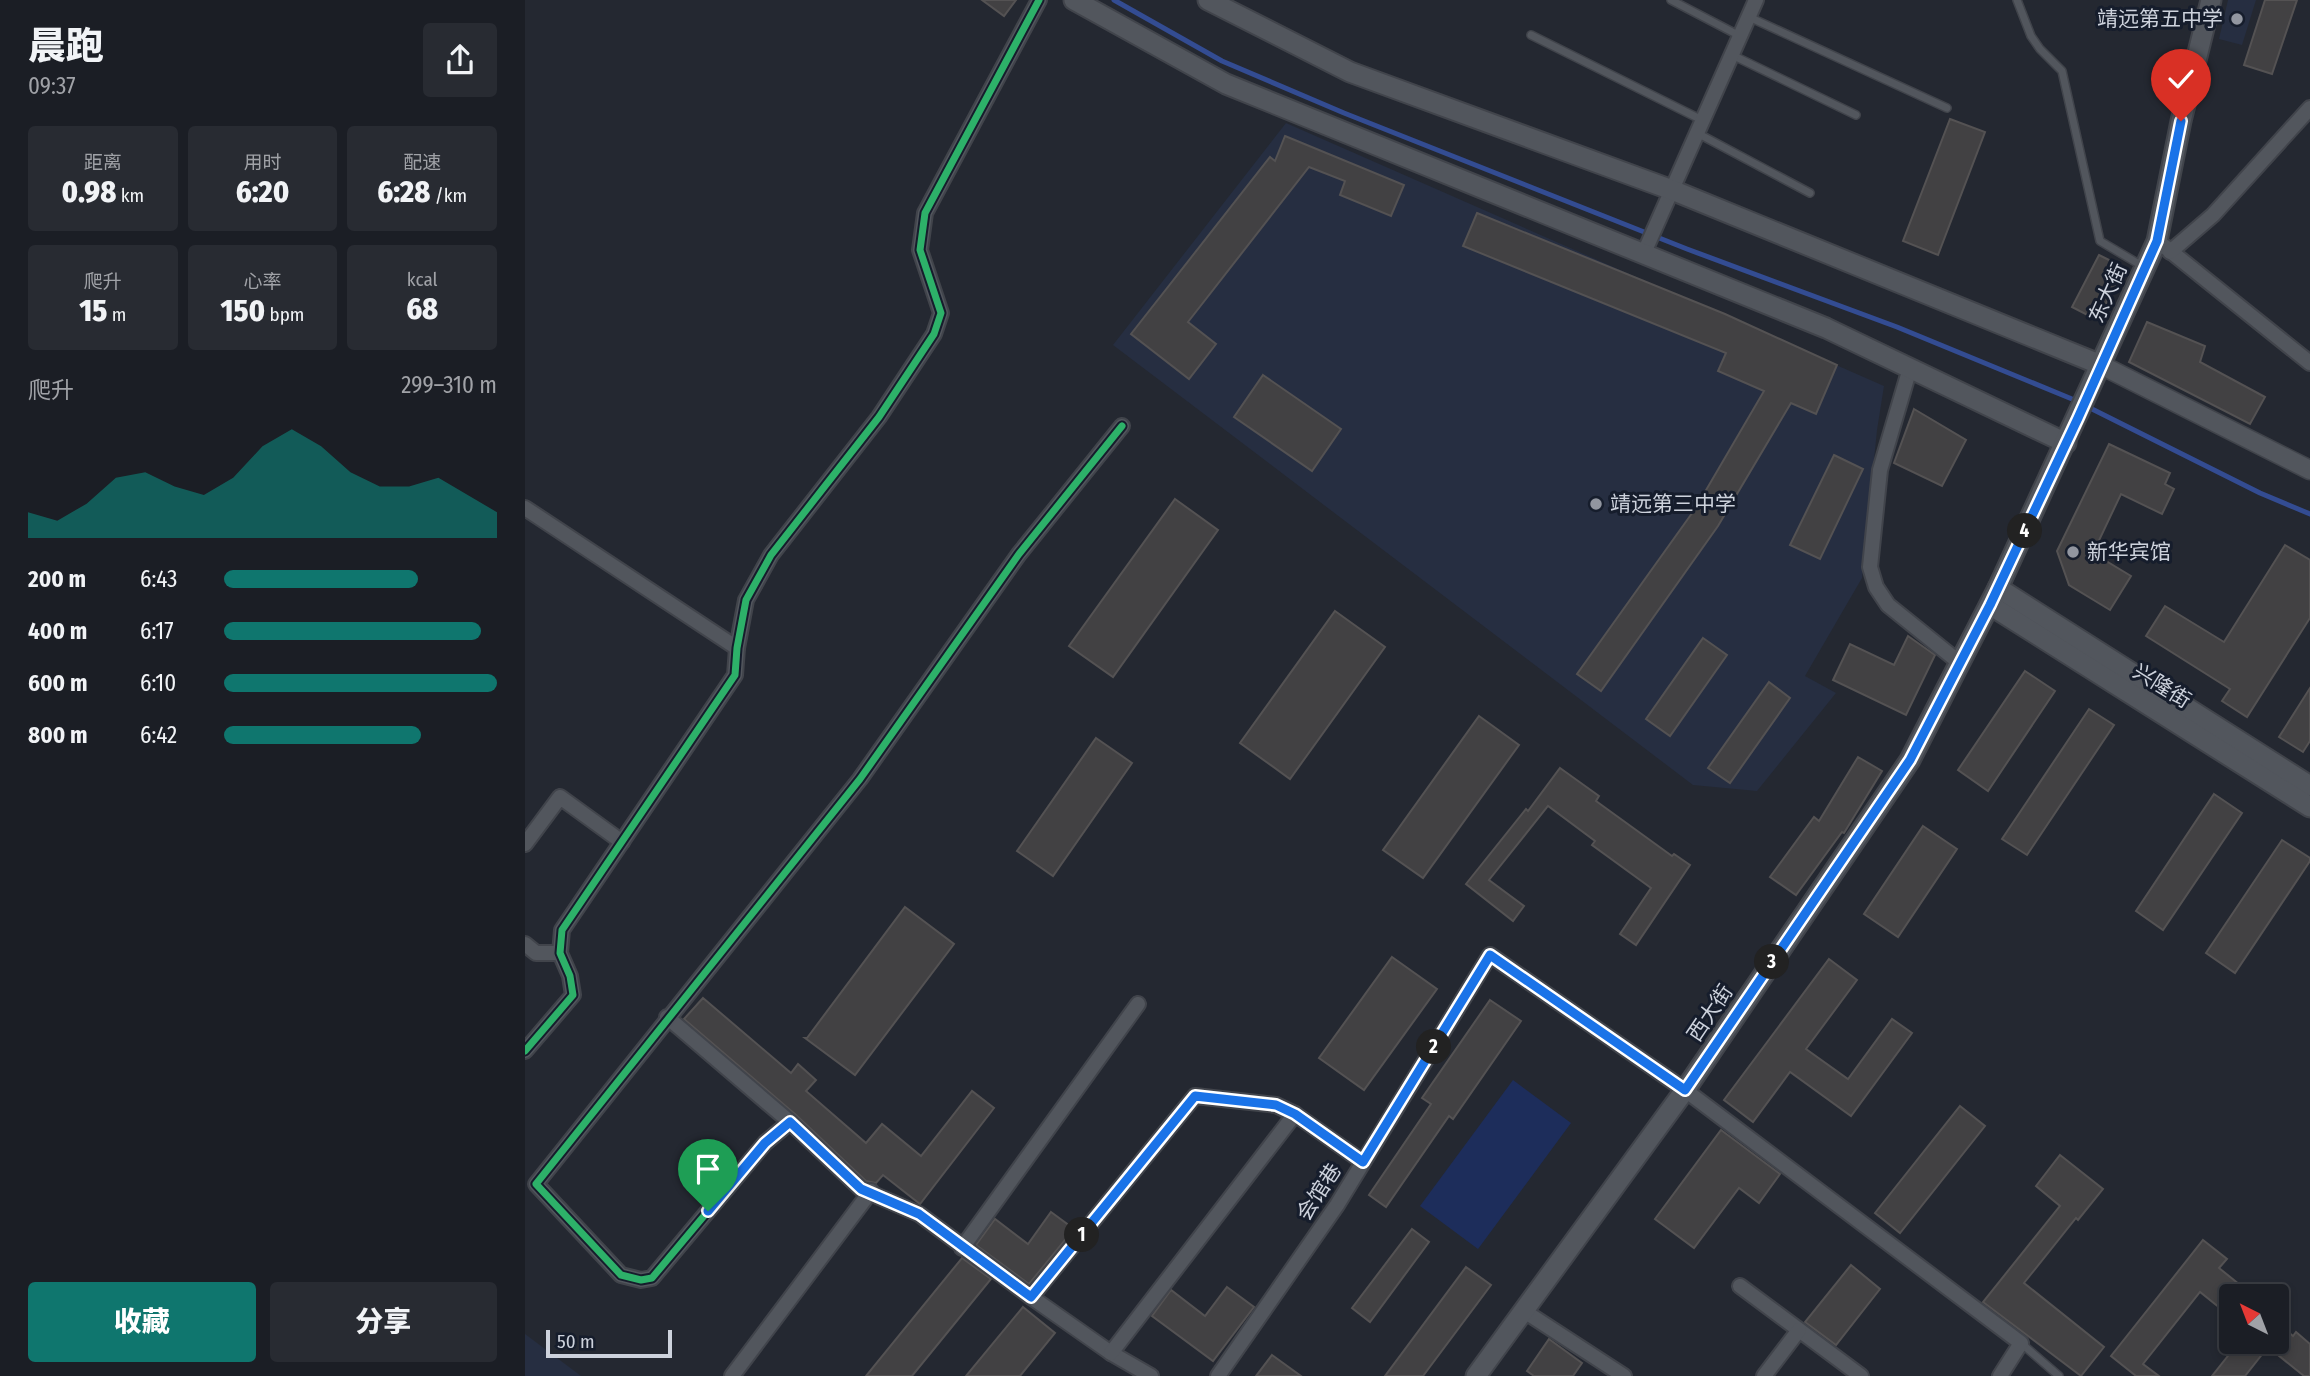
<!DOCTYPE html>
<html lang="zh">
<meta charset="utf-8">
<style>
:root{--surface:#1b1e25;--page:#282b32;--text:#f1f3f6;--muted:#a0a2a7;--line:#393c42;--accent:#0f766e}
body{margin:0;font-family:"Fira Sans Condensed","Noto Sans SC",sans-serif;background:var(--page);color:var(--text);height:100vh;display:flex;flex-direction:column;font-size:26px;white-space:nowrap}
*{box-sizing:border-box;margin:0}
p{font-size:23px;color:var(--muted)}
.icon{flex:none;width:38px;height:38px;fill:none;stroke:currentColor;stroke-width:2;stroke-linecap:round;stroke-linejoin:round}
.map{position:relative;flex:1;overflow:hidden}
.details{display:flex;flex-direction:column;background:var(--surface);width:525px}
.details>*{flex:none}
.needle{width:46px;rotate:318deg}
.fabs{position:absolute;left:1694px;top:1284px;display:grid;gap:14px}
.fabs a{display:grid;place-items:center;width:70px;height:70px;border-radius:7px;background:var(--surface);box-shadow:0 4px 10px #0003,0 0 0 2px var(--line);font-size:35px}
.scale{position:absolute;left:21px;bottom:18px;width:126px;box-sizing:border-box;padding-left:7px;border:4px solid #cdd2dc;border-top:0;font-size:19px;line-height:24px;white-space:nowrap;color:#cdd2dc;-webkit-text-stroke:5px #161d2c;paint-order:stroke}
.pin{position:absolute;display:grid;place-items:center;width:60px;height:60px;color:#fff;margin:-72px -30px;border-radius:50% 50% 50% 0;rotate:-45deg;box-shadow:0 0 7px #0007}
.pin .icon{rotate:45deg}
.km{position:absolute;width:35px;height:35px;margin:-18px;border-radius:50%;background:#222;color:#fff;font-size:19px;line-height:35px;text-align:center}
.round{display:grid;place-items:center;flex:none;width:74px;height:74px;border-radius:7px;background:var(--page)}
.head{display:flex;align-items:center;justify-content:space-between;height:119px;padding:0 28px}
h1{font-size:38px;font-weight:800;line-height:52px}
.metrics{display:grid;grid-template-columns:repeat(3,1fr);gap:10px;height:119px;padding:7px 28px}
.metrics div{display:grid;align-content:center;border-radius:7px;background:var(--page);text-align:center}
.metrics b{font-size:30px;font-weight:800}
.metrics small{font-size:19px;font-weight:400}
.metrics p{font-size:19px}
.chart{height:196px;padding:14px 28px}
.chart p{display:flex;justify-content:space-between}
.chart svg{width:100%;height:126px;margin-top:7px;fill:var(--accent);opacity:.7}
.primary-button{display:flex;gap:14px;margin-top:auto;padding:14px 28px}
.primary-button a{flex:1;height:80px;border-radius:7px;background:var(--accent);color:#fff;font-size:28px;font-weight:800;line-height:80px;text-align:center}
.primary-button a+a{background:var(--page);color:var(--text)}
ul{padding:0 28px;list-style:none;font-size:23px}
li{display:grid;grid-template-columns:112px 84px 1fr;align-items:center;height:52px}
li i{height:18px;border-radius:9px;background:var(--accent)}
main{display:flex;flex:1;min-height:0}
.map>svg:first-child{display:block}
</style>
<main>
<section class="details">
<div class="head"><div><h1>晨跑</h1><p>09:37</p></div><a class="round"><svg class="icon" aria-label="share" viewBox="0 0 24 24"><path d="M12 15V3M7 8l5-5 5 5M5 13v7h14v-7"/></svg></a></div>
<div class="metrics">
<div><p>距离</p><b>0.98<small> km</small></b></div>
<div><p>用时</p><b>6:20</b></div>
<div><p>配速</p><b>6:28<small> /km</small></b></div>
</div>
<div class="metrics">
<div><p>爬升</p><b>15<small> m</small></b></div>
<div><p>心率</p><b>150<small> bpm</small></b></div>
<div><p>kcal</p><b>68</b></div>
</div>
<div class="chart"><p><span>爬升</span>299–310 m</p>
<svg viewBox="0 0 160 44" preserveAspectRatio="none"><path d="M0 44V35L10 38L20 32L30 23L40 21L50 26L60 29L70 23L80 12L90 6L100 12L110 21L120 26L130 26L140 23L150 29L160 35V44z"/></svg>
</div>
<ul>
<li><b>200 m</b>6:43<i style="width:71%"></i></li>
<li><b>400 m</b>6:17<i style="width:94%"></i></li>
<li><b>600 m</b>6:10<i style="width:100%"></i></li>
<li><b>800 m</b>6:42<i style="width:72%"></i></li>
</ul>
<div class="primary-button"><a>收藏</a><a>分享</a></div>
</section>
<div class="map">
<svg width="1785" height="1376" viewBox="0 0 1785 1376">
<rect width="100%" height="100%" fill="#242831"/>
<g fill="#262e41">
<path d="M1703,0h28l-14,45 -23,-6z"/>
<path d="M761,123l598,263 -7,44 -15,148 -57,98 31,17 -79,98 -64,-6 -580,-440z"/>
<path d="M0,1334l56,42h-56z"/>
</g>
<path fill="#1d2d5b" d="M988,1080l58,43 -93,126 -58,-43z"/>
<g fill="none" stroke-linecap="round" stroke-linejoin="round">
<path stroke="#334c92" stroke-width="5" d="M589,0l108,61 122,52 343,136 210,78 175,72 188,94 50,21"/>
</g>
<g fill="#424143" stroke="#545253" stroke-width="2">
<path d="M457,0h34l-12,16z"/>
<path d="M1740,0h32l-25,74 -28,-9z"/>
<path d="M1425,119l35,13 -47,123 -35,-14z"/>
<path d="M760,136l119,49 -13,31 -51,-21 5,-14 -36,-14 -121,155 28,22 -27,35 -58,-45 139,-177 5,4z"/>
<path d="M952,213l248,101 112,51 -21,49 -25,-11 -73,123 -117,165 -24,-17 118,-165 69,-118 -46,-20 8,-18 -263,-107z"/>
<path d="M1574,255l26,13 -28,52 -25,-13z"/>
<path d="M1622,322l58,24 -5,16 65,35 -15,27 -121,-62z"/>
<path d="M738,375l78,54 -29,42 -78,-54z"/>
<path d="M1389,409l52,31 -24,46 -48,-23z"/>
<path d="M1584,444l61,29 -5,11 9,5 -12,25 -41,-20 -28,59 38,23 -21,34 -41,-25 -12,-34z"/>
<path d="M1309,455l29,14 -43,90 -30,-14z"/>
<path d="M650,499l43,31 -105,147 -44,-31z"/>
<path d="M1760,545l25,15v58l-63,99 -25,-16 8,-12 -84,-53 19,-30 59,36z"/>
<path d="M810,611l50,36 -95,132 -50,-36z"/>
<path d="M1383,636l27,19 -29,60 -73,-35 17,-36 44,21z"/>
<path d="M1178,638l24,17 -57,81 -24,-17z"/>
<path d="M1500,671l30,20 -67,100 -30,-21z"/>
<path d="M1244,682l21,16 -60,85 -22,-15z"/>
<path d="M1785,688v53l-7,11 -24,-15z"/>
<path d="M1564,709l25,16 -87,130 -25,-16z"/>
<path d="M954,716l40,29 -96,133 -40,-28z"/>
<path d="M571,738l36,25 -79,113 -36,-25z"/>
<path d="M1333,757l24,14 -38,62 -2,-1 -46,63 -26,-18 44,-60 5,4z"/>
<path d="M1035,768l39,28 -3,5 76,55 2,-2 16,11 -54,80 -16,-11 31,-46 -59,-43 3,-4 -47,-35 -59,74 35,26 -11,15 -47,-37 60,-75 2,2z"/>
<path d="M1689,794l28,19 -79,117 -27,-19z"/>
<path d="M1398,826l34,23 -59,88 -34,-23z"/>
<path d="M1757,840l28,18v3l-75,112 -29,-20z"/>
<path d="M380,907l49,37 -99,131 -50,-37h2z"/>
<path d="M867,957l45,32 -73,101 -45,-32z"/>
<path d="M1304,959l28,21 -51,69 42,30 44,-60 20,14 -61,83 -61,-44 -37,50 -29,-22z"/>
<path d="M178,998l88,75 7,-9 18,16 -10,11 60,52 16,-19 39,32 51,-65 22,17 -74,96 -37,-29 -7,8 -10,-2 -70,-66 -112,-96z"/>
<path d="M965,1000l31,21 -68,98 -4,-3 -63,91 -17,-12 62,-91 -9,-6z"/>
<path d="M1435,1106l25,20 -85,107 -25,-20z"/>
<path d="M1196,1130l59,44 -21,29 -20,-15 -45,60 -39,-29z"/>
<path d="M1535,1155l43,34 -25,31 -2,-2 -52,65 80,64 -23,29 -98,-74 77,-96 -24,-20z"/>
<path d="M526,1212l23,17 -45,55 -53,-39 19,-26 33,25z"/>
<path d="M887,1229l17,13 -59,80 -18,-14z"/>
<path d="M1678,1240l24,19 -8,9 36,29h-24v20l-31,-25 -57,72 16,12h-23l-25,-20z"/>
<path d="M437,1258l29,21 -79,97h-46z"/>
<path d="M1326,1265l29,24 -44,56 -31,-23z"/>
<path d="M941,1267l25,18 -68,91h-38z"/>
<path d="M702,1287l27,20 -41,54 -61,-45 19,-26 34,26z"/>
<path d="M498,1307l32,26 -35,43h-54z"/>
<path d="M1752,1323l16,13 3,-4 14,12v32h-6l-36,-29 -23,29h-33l27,-34h38z"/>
<path d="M1024,1339l33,24 -9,13h-39l-7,-5z"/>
<path d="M747,1355l29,21h-45z"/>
</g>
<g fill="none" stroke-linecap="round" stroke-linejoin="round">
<defs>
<g id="service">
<path d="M1146,0l69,36"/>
<path d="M1492,0l14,36 9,13 22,22 38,170 44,26"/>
<path d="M1224,17l198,91"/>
<path d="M1006,35l171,85"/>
<path d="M1207,55l124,60"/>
<path d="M1172,133l113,60"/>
<path d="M1496,1343l38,33"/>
</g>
<g id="minor">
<path d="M1639,246l146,117"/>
<path d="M1645,252l43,-37 97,-107"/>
<path d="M1118,255l113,-255"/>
<path d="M1385,368l-30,102 -10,97 6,20 12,18 72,58"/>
<path d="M0,508l212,140"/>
<path d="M0,844l35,-47 62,45"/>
<path d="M0,944l11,9h24"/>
<path d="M142,1017l123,105 71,67 58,25 112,83 80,56 40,23"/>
<path d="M0,1051l48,-56 -3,-19 -10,-23 2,-23 173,-255 2,-27 9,-48 25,-45 108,-138 55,-83 7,-21 -21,-63 5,-37 114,-213"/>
<path d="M265,1122l-25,21 -113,135 -11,2 -20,-5 -85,-91 324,-405 159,-225 103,-128"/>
<path d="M437,1248l176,-244"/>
<path d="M1215,1286l121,90"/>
<path d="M506,1297l164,-201 81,9 19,9 68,48"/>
<path d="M999,1311l100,65"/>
<path d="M586,1353l184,-239"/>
<path d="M207,1376l139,-185"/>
<path d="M693,1376l119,-171 153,-250 195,135 336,253 -21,33"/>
<path d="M1239,1376l35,-46"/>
</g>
<path id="tertiary" d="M1576,365l209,105"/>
<g id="secondary">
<path d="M549,0l152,84 600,244 240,115"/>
<path d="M683,0l142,72 322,118 429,175"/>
<path d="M1473,588l312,198"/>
<path d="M1465,605l320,202"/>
<path d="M951,1376l209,-286 225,-330 88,-172 159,-347 24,-120 30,-121"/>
</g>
</defs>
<use href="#service" stroke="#41444b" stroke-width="10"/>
<use href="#minor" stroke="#41444b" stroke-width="18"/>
<use href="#tertiary" stroke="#41444b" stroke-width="21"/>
<use href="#secondary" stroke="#41444b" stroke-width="23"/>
<use href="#service" stroke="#52565d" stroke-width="7"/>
<use href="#minor" stroke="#52565d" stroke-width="14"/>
<use href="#tertiary" stroke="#52565d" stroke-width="18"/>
<use href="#secondary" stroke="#52565d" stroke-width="19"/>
<defs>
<g id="cycleway">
<path d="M0,1051l48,-56 -3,-19 -10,-23 2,-23 173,-255 2,-27 9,-48 25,-45 108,-138 55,-83 7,-21 -21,-63 5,-37 114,-213"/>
<path d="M265,1122l-25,21 -113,135 -11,2 -20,-5 -85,-91 324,-405 159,-225 103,-128"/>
</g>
</defs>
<use href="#cycleway" stroke="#161d2c" stroke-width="11"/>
<use href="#cycleway" stroke="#2db169" stroke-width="7"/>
</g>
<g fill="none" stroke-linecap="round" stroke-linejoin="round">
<defs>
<path id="route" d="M183,1211l57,-68 25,-21 71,67 58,25 112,83 164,-201 81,9 19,9 68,48 127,-207 195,135 225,-330 80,-155 88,-187 79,-177 24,-120"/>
</defs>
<use href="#route" stroke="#fff" stroke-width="14"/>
<use href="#route" stroke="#1a73e8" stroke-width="9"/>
</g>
<g fill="#9296a0" stroke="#161d2c" stroke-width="2.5">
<circle cx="1712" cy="19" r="7"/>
<circle cx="1071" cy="504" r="7"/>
<circle cx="1548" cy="552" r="7"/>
</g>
<g text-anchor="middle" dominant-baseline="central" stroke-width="6" stroke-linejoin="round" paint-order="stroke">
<g font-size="21" fill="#cdd2dc" stroke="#161d2c" text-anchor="start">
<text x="1698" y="19" text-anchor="end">靖远第五中学</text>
<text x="1085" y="504">靖远第三中学</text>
<text x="1562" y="552">新华宾馆</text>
</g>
<g font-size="21" fill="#cdd2dc" stroke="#161d2c">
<text transform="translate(1583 293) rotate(-66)">东大街</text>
<text transform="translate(1637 686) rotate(32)">兴隆街</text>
<text transform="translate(1185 1013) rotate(-56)">西大街</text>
<text transform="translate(794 1192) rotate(-57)">会馆巷</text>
</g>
</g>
</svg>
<div class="fabs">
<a><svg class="needle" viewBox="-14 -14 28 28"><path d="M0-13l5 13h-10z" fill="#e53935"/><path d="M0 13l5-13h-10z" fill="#a0a2a7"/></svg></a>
</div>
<div class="scale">50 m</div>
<div class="pin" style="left:183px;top:1211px;background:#1e9e55"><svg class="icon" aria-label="arrive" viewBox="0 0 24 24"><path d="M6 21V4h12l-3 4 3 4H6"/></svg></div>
<div class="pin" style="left:1656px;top:121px;background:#d93025"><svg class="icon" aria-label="check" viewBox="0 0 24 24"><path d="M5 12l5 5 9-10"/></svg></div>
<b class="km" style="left:557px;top:1235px">1</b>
<b class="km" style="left:909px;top:1047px">2</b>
<b class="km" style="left:1247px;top:962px">3</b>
<b class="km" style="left:1500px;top:531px">4</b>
</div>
</main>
